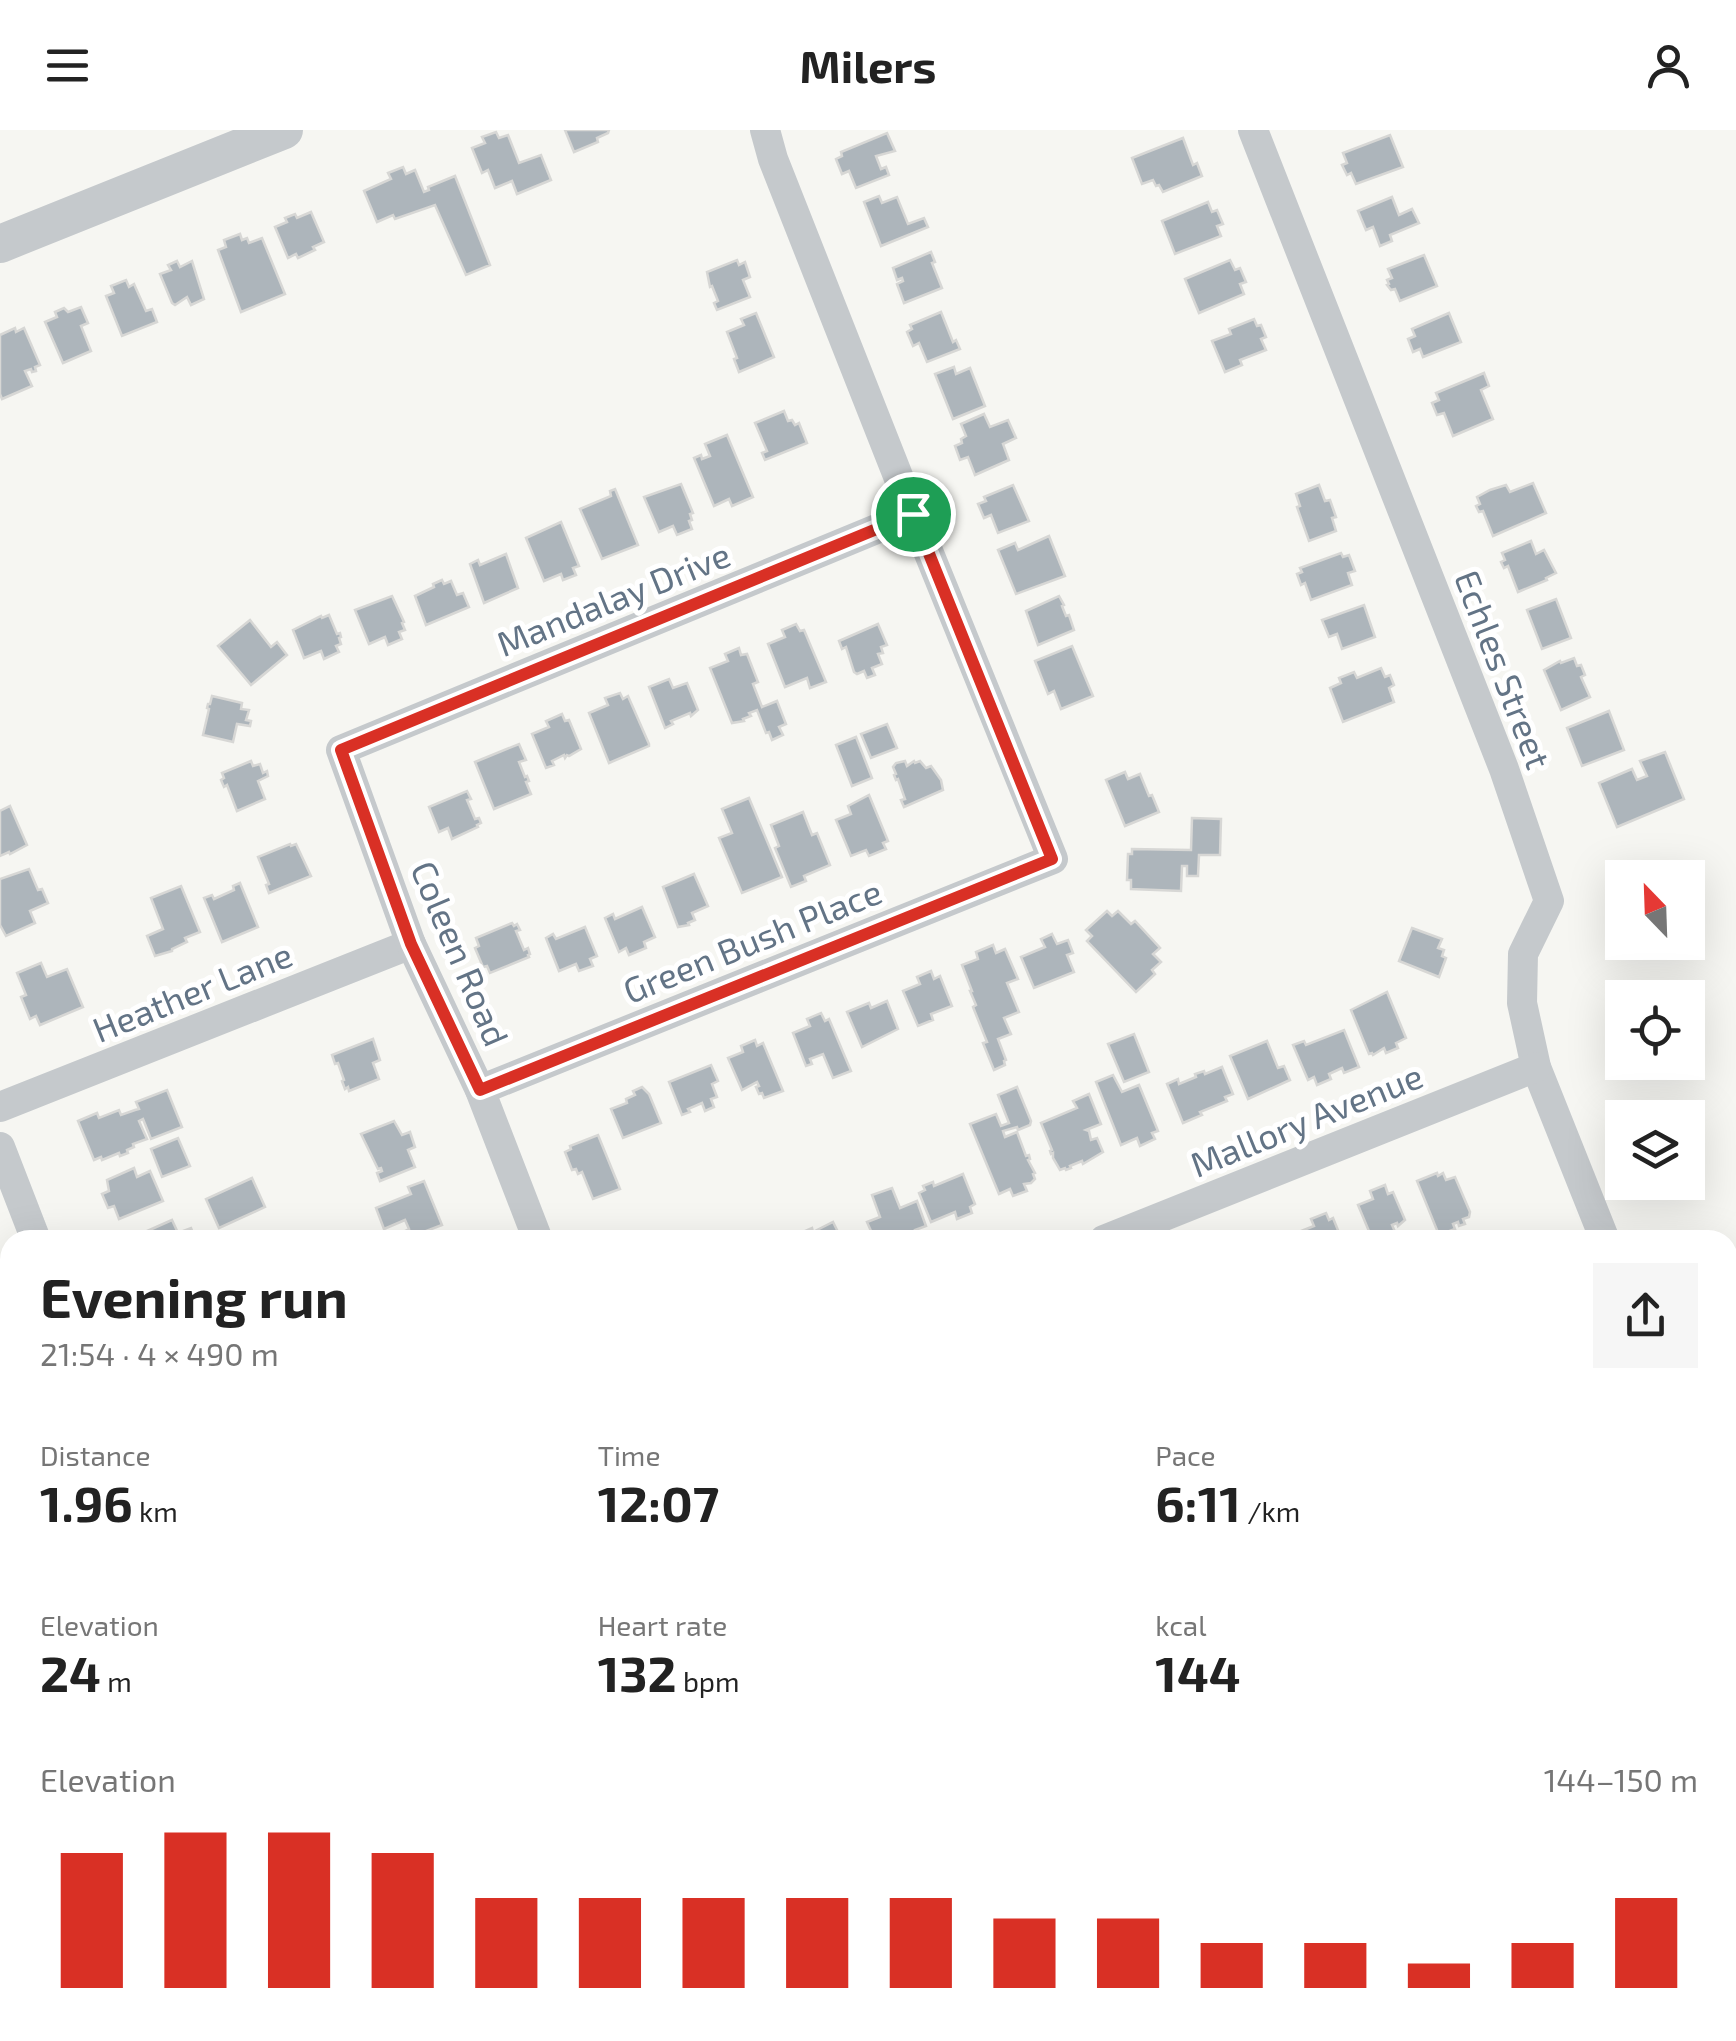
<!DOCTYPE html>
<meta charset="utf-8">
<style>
:root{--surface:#fff;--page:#f6f6f6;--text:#222;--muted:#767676;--accent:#d93025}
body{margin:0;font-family:"Exo 2",sans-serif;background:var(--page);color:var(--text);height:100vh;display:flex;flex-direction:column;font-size:38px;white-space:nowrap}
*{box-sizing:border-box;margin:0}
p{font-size:32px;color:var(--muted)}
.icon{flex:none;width:55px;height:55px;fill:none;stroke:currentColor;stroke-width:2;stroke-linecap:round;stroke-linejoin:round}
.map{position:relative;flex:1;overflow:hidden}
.sheet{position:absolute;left:0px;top:1100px;width:1738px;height:812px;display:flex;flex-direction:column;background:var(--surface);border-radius:30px 30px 0 0;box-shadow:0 10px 40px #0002}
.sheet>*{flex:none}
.needle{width:65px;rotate:337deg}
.buttons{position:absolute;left:1605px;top:730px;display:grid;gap:20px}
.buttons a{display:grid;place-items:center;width:100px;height:100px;border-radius:0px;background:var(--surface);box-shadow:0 10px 40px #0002;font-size:50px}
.pin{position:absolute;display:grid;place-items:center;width:85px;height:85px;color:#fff;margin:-42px;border:5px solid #fff;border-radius:50%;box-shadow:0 2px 10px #0007}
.round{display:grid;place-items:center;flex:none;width:105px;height:105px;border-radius:0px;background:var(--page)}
.headline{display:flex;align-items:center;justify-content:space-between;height:170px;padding:0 40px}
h1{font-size:55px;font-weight:700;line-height:75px}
.figures{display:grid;grid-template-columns:repeat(3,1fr);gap:15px;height:170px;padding:10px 40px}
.figures div{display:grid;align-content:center}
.figures b{font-size:50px;font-weight:700}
.figures small{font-size:28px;font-weight:400}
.figures p{font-size:28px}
.chart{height:280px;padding:20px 40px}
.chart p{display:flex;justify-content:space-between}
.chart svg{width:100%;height:180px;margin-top:10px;stroke:var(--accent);stroke-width:6}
header{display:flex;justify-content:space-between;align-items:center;height:130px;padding:0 40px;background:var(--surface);font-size:45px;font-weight:700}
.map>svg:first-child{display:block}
</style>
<header><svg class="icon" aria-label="menu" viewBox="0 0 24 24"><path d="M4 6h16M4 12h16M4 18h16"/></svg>Milers<svg class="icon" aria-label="person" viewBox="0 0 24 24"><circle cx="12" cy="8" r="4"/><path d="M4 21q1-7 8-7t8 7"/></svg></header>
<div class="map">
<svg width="1736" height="1911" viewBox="0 0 1736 1911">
<rect width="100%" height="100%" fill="#f6f6f2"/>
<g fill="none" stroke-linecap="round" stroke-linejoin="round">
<g stroke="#bec9ce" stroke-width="9">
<path d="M1728,1665l8,-13"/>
<path d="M1564,1911l6,-9"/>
</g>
</g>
<g fill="#adb5bb" stroke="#d7d7d5" stroke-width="2.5">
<path d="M565,0h44l-1,3 -11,5 1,4 -24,10z"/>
<path d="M496,2l3,6 9,-3 11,28 22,-8 10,25 -34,14 -5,-13 -17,7 -7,-18 -6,3 -10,-25 13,-5 -3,-6z"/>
<path d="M887,3l8,18 -19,5 5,13 5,-2 3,8 -33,13 -7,-17 -7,3 -6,-15 6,-3 -1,-4z"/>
<path d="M1390,5l13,32 -47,17 -5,-11 -4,2 -5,-10 5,-2 -4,-10z"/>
<path d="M1183,8l10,27 4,-2 5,13 -39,16 -4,-7 -3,1 -3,-6 -11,4 -10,-26z"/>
<path d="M403,37l3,7 9,-4 9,22 5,-2 -1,-3 27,-11 35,89 -24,10 -31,-70 -40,14 -2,-4 -16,7 -13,-31 27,-12 -3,-6z"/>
<path d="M879,66l3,7 15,-6 11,27 16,-6 4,9 -47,19 -17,-44z"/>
<path d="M1392,67l7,18 13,-6 7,14 -29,12 2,6 -12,5 -7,-19 -7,3 -8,-19z"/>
<path d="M1208,72l4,10 5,-2 6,14 -6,2 4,10 -46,18 -13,-33z"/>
<path d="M311,82l13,30 -11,5 2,3 -17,8 -2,-4 -8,4 -13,-31 12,-5 -2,-4 10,-4 2,4z"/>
<path d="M240,104l2,6 5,-2 2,5 13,-5 23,56 -44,18 -23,-62 8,-3 -2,-7z"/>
<path d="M931,122l4,10 -3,1 10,25 -38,15 -7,-19 6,-3 -1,-3 -5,2 -4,-12z"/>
<path d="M1424,125l13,31 -37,15 -5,-12 -4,1 -4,-5 2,-1 -2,-4 5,-2 -4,-9z"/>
<path d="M737,130l2,5 6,-3 5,15 -7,3 7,17 -33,13 -3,-7 4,-2 -6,-15 -2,1 -3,-15z"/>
<path d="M1230,130l5,10 5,-2 6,14 -6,2 4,10 -45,19 -14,-34z"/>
<path d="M177,131l3,6 12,-6 12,38 -13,6 -4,-8 -12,8 -3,-2 -12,-29 11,-4 -3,-5z"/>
<path d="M126,150l3,7 5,-3 12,27 6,-2 5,13 -35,14 -16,-40 8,-3 -3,-7z"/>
<path d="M81,177l7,16 -7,3 10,25 -28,12 -18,-41 12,-5 -2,-5 9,-4 4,4z"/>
<path d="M941,182l12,30 3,-2 4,9 -33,13 -8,-19 -6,3 -6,-14 5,-3 -2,-4z"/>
<path d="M756,183l18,44 -35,15 -5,-13 3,-1 -10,-26 17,-7 -3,-6z"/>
<path d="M1449,183l12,29 -38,15 -3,-8 -7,3 -5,-13 7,-3 -3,-7z"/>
<path d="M1254,189l3,7 4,-1 5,12 -5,2 5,11 -26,10 2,5 -17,7 -13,-31 19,-7 -2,-5z"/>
<path d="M15,198l1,4 8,-4 16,37 -5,2 1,4 -4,1 -1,-3 -6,2 7,15 -30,13 -2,-5v-59z"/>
<path d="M954,237l2,7 14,-6 15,38 -32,13 -18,-45z"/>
<path d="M1484,243l5,13 -8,4 12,29 -40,17 -9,-23 -7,2 -5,-12 7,-3 -3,-7z"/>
<path d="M784,281l4,10 4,-1 3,5 4,-2 8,20 -42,17 -3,-7 5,-2 -12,-28z"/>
<path d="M984,284l6,13 18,-7 8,18 -13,6 6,16 -34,15 -7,-18 -8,3 -5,-14 7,-3 -1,-4 5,-3 -5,-12z"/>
<path d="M727,305l26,62 -21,9 -3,-7 -15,7 -20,-48 7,-3 1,4 8,-3 -5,-12z"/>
<path d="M1533,353l13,30 -53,23 -10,-25 -4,1 -3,-6 4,-2 -3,-7 13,-7 16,-5 4,7z"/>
<path d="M681,354l12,29 -3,1 2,6 -3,1 3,8 -15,6 -4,-9 -14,6 -15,-35z"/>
<path d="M1013,355l16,36 -31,12 -7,-18 -7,3 -6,-14 8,-3 -2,-4z"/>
<path d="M1319,355l6,16 5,-1 6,17 -4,1 4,13 -27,10 -12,-34 3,-1 -4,-12z"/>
<path d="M615,359l23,56 -36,14 -22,-50 31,-13 -1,-5z"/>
<path d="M561,392l18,44 -6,2 3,7 -13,5 -2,-6 -17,7 -18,-43z"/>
<path d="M1049,406l16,40 -49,18 -18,-44 17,-7 3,7z"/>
<path d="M1531,411l5,13 8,-4 12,23 -10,5 1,2 -29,12 -10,-26 -4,2 -3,-6 4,-2 -3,-7z"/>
<path d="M1341,423l2,4 6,-2 6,16 -7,2 4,12 -41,15 -6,-17 -4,2 -4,-11 5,-2 -2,-4z"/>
<path d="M506,424l12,34 -34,15 -14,-39 8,-4 2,5z"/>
<path d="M442,450l2,4 7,-3 6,14 6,-2 6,14 -43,18 -11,-29 19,-9 -1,-3z"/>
<path d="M392,466l12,26 -2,1 3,7 -6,2 3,7 -14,6 -3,-8 -16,7 -14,-34z"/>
<path d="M1059,466l5,9 -2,1 4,10 3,-1 5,15 -36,15 -12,-34z"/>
<path d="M1556,469l15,39 -29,11 -15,-39z"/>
<path d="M1364,475l11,32 -33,12 -5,-15 -8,3 -7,-17z"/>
<path d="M329,485l8,19 3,-1 1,4 -2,1 2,6 -5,2 3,6 -15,7 -3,-8 -17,7 -11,-28 28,-14 1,2z"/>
<path d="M250,490l21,27 6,-5 10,13 -36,30 -33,-39z"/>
<path d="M796,494l4,7 4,-1 22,52 -16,6 -3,-10 -22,9 -17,-43 17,-7 -3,-7z"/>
<path d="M878,494l9,21 -6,2 2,6 -5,1 4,10 -10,4 3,7 -8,3 -3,-7 -7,3 -3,-2 -8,-25 -4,2 -3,-8z"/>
<path d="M1072,516l21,50 -32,13 -7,-18 -6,3 -13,-33z"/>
<path d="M739,518l2,7 6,-1 11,28 -5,2 9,23 15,-6 9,23 -7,3 4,8 -11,5 -3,-8 -3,1 -9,-23 -8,3 2,3 -8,3 1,2 -12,2 -22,-55 18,-7 -3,-7z"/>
<path d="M1574,528l3,8 4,-1 4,10 -4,2 9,20 -29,13 -17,-40 16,-9 1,2z"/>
<path d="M1381,538l4,9 5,-2 4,10 -5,3 5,14 -51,20 -13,-34 11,-5 -2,-5 15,-6 3,6z"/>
<path d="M669,549l4,9 14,-5 11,27 -7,6 -1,-3 -19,8 2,3 -8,4 -16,-41z"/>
<path d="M620,563l3,6 5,-3 21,48v2l-40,17 -20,-50 19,-8 -3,-7z"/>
<path d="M212,566l30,7 -1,6 8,1 -3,10 5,1 -1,5 -13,-2 -4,18 -30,-7 6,-26 -2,-1 1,-4h2z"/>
<path d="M1609,581l15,39 -42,16 -15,-38z"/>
<path d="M562,584l3,7 4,-1 12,29 -12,7 -2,-1 -2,3 -1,-3 -12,6 2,4 -8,3 -14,-34 17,-7 -3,-6z"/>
<path d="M887,594l10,24 -26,10 -10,-24z"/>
<path d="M856,607l16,41 -20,8 -16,-41z"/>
<path d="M519,614l7,16 -7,2 6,15 2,-1 2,5 -3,1 5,12 -37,15 -19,-47z"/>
<path d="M1665,622l19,47 -67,28 -18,-44 33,-14 5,11 10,-4 -7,-15z"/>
<path d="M251,631l2,5 7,-2 3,9 4,-2 1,5 -10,5 7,18 -28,12 -10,-26 -3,2 -3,-7 3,-2 -2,-5z"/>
<path d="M905,631l2,5 7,-5 1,2 5,-2 6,7 5,-2 10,14 2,10 -39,17 -3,-7 4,-1 -7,-20 -2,1 -2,-5 2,-1 -3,-7 3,-4z"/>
<path d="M1125,642l3,7 12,-5 9,22 3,-1 7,17 -34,14 -19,-46z"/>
<path d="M467,661l4,8 -4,1 8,19 4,-1 2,5 -4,2 1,2 -26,12 -4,-11 -9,4 -10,-25z"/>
<path d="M869,665l19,46 -5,2 3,6 -17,7 -3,-6 -15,6 -15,-36 15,-6 -3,-8z"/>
<path d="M749,668l33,79 -40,16 -23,-55 13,-5 -10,-24z"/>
<path d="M10,676l17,39 -17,9 -1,-2 -9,4v-45z"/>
<path d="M803,682l9,23 5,-2 13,32 -26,11 2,5 -15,6 -16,-39 4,-2 -8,-21z"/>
<path d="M1192,688l29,1 -1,36h-21l-1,21h-11v-10h-5l-1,25 -50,-2v-9h-4l1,-26h4v-5l59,1z"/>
<path d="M290,714l1,2 5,-2 15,32 -42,17 -3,-8 3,-1 -11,-27z"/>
<path d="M29,739l9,21 4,-1 6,14 -18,8 5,12 -29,13 -6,-11v-46z"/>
<path d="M694,744l14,32 -16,7 3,7 -7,3 1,2 -11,2 -15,-40z"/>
<path d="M240,753l18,44 -36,15 -18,-44 8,-3 2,4 20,-9 -1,-4z"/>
<path d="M181,756l19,46 -15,6 2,4 -15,7v2l-17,5 -8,-20 16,-7 -12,-31z"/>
<path d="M642,777l13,30 -11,5 2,6 -17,7 -3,-7 -7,4 -14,-34 8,-4 2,5z"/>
<path d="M1107,781l5,5 6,-5 13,13 4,-3 25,27 -7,6 8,8 -9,8 3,4 -19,18 -49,-51 5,-5 -6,-6z"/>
<path d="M512,793l2,3 3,-2 3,6 -4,1 8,19 4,-2 2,6 -2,1 1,2 -39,16 -3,-7 -4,1 -8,-19 4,-2 -3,-8z"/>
<path d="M585,797l12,29 -7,3 3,7 -14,5 -3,-7 -17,7 -13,-33 7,-4 3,5z"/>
<path d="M1412,798l30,11 -4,9 6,2 -2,6 4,2 -7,19 -40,-16z"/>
<path d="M1052,804l5,10 11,-4 5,13 -6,2 7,17 -40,16 -13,-31 24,-10 -4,-8z"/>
<path d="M993,815l3,8 9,-4 13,30 -11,4 12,29 -15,6 7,16 -13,5 8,21 -2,1 1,4 -11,5 -11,-27 4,-1 -14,-35 3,-2 -6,-14h2l-10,-26 16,-6 -2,-7z"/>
<path d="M41,833l6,14 20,-8 16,38 -43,18 -4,-9 -6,3 -9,-22 5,-2 -9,-22z"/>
<path d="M931,841l3,8 6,-3 12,30 -21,8 2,6 -15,6 -15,-35 17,-7 -3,-7z"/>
<path d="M1387,862l19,46 -10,5 2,5 -12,5 -2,-5 -11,7 -1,-2 -3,1 -18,-44z"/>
<path d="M887,871l11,28 -36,18 -15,-35 22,-9 2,5z"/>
<path d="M821,883l4,8 4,-2 22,52 -18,7 -10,-24 -13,5 2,5 -6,2 -13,-33 17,-7 -3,-7z"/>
<path d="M1344,900l15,37 -15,6 -2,-5 -13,6 2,5 -14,6 -3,-8 -6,3 -15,-35 11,-4 2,4z"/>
<path d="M1134,904l15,38 -25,10 -16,-38z"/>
<path d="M373,909l7,21 -7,3 6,16 -30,12 -1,-4 -3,2 -3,-8 2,-1 -6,-17 -3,1 -3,-9z"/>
<path d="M755,910l2,6 6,-3 20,48 -19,7 -2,-5 -3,1 -3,-7 3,-1 -2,-4 -15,8 -14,-32 15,-6 -2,-6z"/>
<path d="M1267,911l11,27 6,-2 6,14 -42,19 -18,-43z"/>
<path d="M711,935l7,16 -6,3 5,13 -6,2 3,8 -9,4 -3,-8 -14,6 2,3 -8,3 -13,-33z"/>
<path d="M1222,937l11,27 -8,3 2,4 -27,11 2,3 -19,8 -16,-39 11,-5 1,5 17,-7 -1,-3 9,-3 1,3z"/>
<path d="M1113,945l9,17 17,-7 19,46 -6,2 3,6 -15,7 -3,-8 -16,7 -25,-63z"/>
<path d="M642,957l7,7 12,29 -38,15 -12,-29 16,-6 -1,-4 9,-4 -2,-4z"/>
<path d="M1017,957l14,34 -1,4 -12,5 -1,-3 -14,4 2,6 12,-5 9,24 3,-1 1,4 -2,1 7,13 -2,1 2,5 -4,4 -7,1 3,7 -14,5 -3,-7 -11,5 -29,-70 26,-10 5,12 8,-3 -11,-28z"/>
<path d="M167,960l15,37 -31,12 -8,-20 -4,2 8,18 -14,5 1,3 -7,3 1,3 -8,3 -1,-3 -17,7 -1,-3 -7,3 -16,-39 19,-8 2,5 20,-8 2,5 14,-5 4,-1 -3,-7z"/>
<path d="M1089,964l12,30 -15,6 3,1 2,9 6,-2 6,14 -20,12 -1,-3 -12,5 1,2 -5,2 -1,-2 -5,2 -7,-12v-5l-2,1 -1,-3 2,-1 -11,-27 36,-15 -4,-7z"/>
<path d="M394,991l8,14 8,-3 5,15 -7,3 7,17 -35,14 -3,-8 5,-2 -1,-3 -3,1 -17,-35z"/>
<path d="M598,1005l22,54 -27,10 -11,-27 -4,2 -2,-5 -4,1 -7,-18 6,-3 -1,-3z"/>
<path d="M178,1008l12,28 -28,11 -11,-28z"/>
<path d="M134,1038l3,9 13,-6 13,30 -44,18 -5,-13 -6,2 -6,-14 7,-3 -2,-11z"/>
<path d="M1437,1043l1,3 5,-3 3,7 9,-3 15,35 -1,5 -6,2 2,5 -6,2 -1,-4 -5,2 2,5 -16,6 -22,-54z"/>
<path d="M963,1044l12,30 -5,3 2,6 -15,6 -2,-7 -24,10 -12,-29 6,-3 -2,-4 10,-4 1,4z"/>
<path d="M252,1048l13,29 -46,21 -13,-29z"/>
<path d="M424,1051l18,44 -34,13 -3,-7 4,-2 -4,-9 -21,9 -8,-21 35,-14 -3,-7z"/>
<path d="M1385,1055l3,9 5,-2 12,28 -7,6 -1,-3 -5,2 4,9 -16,6 -2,-6 -7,2 -13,-31 15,-6 -3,-8z"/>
<path d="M892,1058l8,20 17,-7 9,25 -11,4 1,3 -12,7h-29l-8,-18 13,-5 -8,-22z"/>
<path d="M1326,1083l3,7 4,-2 9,22h-43l-3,-7 18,-7 -3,-7z"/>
<path d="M172,1090l6,13 13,-5 5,12h-69z"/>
<path d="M833,1092l9,18h-38l-3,-7 11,-5 1,4z"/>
<path d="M0,1320l4,11 6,-2v27l-10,4z"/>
<path d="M2,1671l8,19v14l-10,4v-36z"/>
<path d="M428,1902h48l4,9h-66l-1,-3z"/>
<path d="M841,1902h129l2,6 -8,3h-143z"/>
<path d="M1075,1902h43l3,9h-43z"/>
</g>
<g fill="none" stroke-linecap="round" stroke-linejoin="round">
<g stroke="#c5c9cc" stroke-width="30">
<path d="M1253,0l251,639 45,132 -26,53 -1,49 14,64 69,173"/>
<path d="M480,960l573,-231 -140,-345 -140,-355 -8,-29"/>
<path d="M0,977l411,-163"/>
<path d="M0,1017l36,93"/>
<path d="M538,1110l-58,-150 -69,-146 -70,-194 572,-236"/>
<path d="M1104,1110l432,-173"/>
<path d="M0,1780l10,-4"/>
<path d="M336,1902l3,9"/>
</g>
<path stroke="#c5c9cc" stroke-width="38" d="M0,114l284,-114"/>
</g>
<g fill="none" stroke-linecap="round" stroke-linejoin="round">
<defs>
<path id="route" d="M913,384l139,345 -572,231 -69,-146 -70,-194z"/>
</defs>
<use href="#route" stroke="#fff" stroke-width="20"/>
<use href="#route" stroke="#d93025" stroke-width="12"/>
</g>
<g text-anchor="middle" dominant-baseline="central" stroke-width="10" stroke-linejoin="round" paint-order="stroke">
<g font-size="35" fill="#637486" stroke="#fff">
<text transform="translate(613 468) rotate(-22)">Mandalay Drive</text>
<text transform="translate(1504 539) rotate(69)">Echles Street</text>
<text transform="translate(752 810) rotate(-22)">Green Bush Place</text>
<text transform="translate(461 823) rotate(67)">Coleen Road</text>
<text transform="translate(192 861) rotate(-22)">Heather Lane</text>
<text transform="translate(1306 989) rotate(-22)">Mallory Avenue</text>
</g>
</g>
</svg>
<div class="buttons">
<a><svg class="needle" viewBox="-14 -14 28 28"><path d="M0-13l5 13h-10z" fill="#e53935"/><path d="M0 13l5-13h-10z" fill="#767676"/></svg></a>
<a><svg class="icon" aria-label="locate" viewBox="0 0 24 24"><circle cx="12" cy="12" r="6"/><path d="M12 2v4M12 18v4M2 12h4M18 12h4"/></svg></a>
<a><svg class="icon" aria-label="layers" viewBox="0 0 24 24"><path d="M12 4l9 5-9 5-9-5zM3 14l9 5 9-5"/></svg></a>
</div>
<div class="pin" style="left:913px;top:384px;background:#1e9e55"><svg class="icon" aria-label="arrive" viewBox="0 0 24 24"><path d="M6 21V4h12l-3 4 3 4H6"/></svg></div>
<section class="sheet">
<div class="headline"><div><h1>Evening run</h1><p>21:54 · 4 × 490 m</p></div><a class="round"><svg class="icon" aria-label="share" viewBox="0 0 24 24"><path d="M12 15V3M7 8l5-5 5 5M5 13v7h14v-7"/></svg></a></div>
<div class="figures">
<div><p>Distance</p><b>1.96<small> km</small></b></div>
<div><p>Time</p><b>12:07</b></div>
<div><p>Pace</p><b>6:11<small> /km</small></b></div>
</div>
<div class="figures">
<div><p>Elevation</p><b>24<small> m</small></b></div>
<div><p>Heart rate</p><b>132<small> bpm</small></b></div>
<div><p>kcal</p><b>144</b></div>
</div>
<div class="chart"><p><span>Elevation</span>144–150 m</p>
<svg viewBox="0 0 160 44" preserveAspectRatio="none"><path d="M5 44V11M15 44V6M25 44V6M35 44V11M45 44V22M55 44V22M65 44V22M75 44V22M85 44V22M95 44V27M105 44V27M115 44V33M125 44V33M135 44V38M145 44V33M155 44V22"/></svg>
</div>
</section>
</div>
